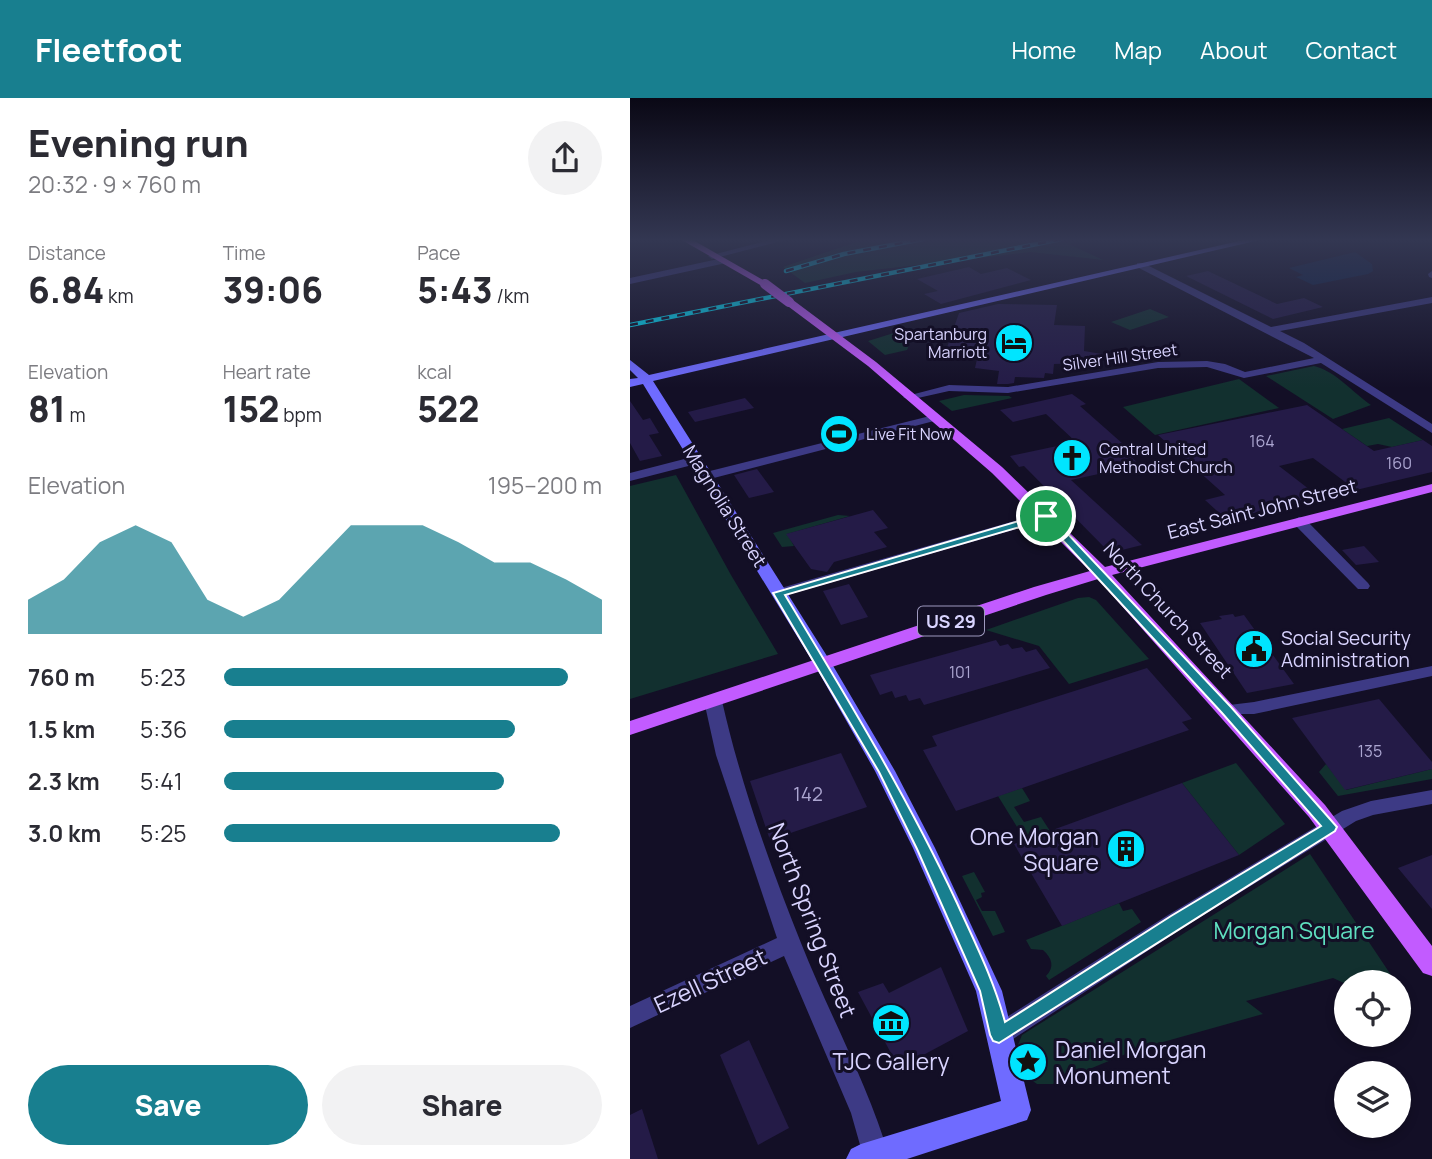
<!DOCTYPE html>
<meta charset="utf-8">
<style>
:root{--surface:#fff;--page:#f2f2f3;--text:#2b2b33;--muted:#7c7c81;--accent:#187f8f}
body{margin:0;font-family:Manrope,sans-serif;background:var(--page);color:var(--text);height:100vh;display:flex;flex-direction:column;font-size:26px;white-space:nowrap}
*{box-sizing:border-box;margin:0}
p{font-size:23px;color:var(--muted)}
.icon{flex:none;width:38px;height:38px;fill:none;stroke:currentColor;stroke-width:2;stroke-linecap:round;stroke-linejoin:round}
.map{position:relative;flex:1;overflow:hidden}
.panel{display:flex;flex-direction:column;background:var(--surface);width:630px}
.panel>*{flex:none}
.buttons{position:absolute;left:704px;top:872px;display:grid;gap:14px}
.buttons a{display:grid;place-items:center;width:77px;height:77px;border-radius:50%;background:var(--surface);box-shadow:0 4px 10px #0003;font-size:35px}
.pin{position:absolute;display:grid;place-items:center;width:60px;height:60px;color:#fff;margin:-30px;border:4px solid #fff;border-radius:50%;box-shadow:0 2px 7px #0007}
.round{display:grid;place-items:center;flex:none;width:74px;height:74px;border-radius:37px;background:var(--page)}
.overview{display:flex;align-items:center;justify-content:space-between;height:119px;padding:0 28px}
h1{font-size:38px;font-weight:800;line-height:52px}
.figures{display:grid;grid-template-columns:repeat(3,1fr);gap:10px;height:119px;padding:7px 28px}
.figures div{display:grid;align-content:center}
.figures b{font-size:35px;font-weight:800}
.figures small{font-size:19px;font-weight:400}
.figures p{font-size:19px}
.chart{height:196px;padding:14px 28px}
.chart p{display:flex;justify-content:space-between}
.chart svg{width:100%;height:126px;margin-top:7px;fill:var(--accent);opacity:.7}
.cta{display:flex;gap:14px;margin-top:auto;padding:14px 28px}
.cta a{flex:1;height:80px;border-radius:42px;background:var(--accent);color:#fff;font-size:28px;font-weight:800;line-height:80px;text-align:center}
.cta a+a{background:var(--page);color:var(--text)}
ul{padding:0 28px;list-style:none;font-size:23px}
li{display:grid;grid-template-columns:112px 84px 1fr;align-items:center;height:52px}
li i{height:18px;border-radius:9px;background:var(--accent)}
header{display:flex;align-items:center;gap:42px;box-sizing:border-box;height:98px;padding:0 35px;background:var(--accent);color:#fff}
header strong{font-size:33px}
nav{display:flex;gap:38px;margin-inline-start:auto;font-size:24px}
main{display:flex;flex:1;min-height:0}
.map>svg:first-child{display:block}
</style>
<header>
<strong>Fleetfoot</strong>
<nav><a>Home</a><a>Map</a><a>About</a><a>Contact</a></nav>
</header>
<main>
<section class="panel">
<div class="overview"><div><h1>Evening run</h1><p>20:32 · 9 × 760 m</p></div><a class="round"><svg class="icon" aria-label="share" viewBox="0 0 24 24"><path d="M12 15V3M7 8l5-5 5 5M5 13v7h14v-7"/></svg></a></div>
<div class="figures">
<div><p>Distance</p><b>6.84<small> km</small></b></div>
<div><p>Time</p><b>39:06</b></div>
<div><p>Pace</p><b>5:43<small> /km</small></b></div>
</div>
<div class="figures">
<div><p>Elevation</p><b>81<small> m</small></b></div>
<div><p>Heart rate</p><b>152<small> bpm</small></b></div>
<div><p>kcal</p><b>522</b></div>
</div>
<div class="chart"><p><span>Elevation</span>195–200 m</p>
<svg viewBox="0 0 160 44" preserveAspectRatio="none"><path d="M0 44V32L10 25L20 12L30 6L40 12L50 32L60 38L70 32L80 19L90 6L100 6L110 6L120 12L130 19L140 19L150 25L160 32V44z"/></svg>
</div>
<ul>
<li><b>760 m</b>5:23<i style="width:91%"></i></li>
<li><b>1.5 km</b>5:36<i style="width:77%"></i></li>
<li><b>2.3 km</b>5:41<i style="width:74%"></i></li>
<li><b>3.0 km</b>5:25<i style="width:89%"></i></li>
</ul>
<div class="cta"><a>Save</a><a>Share</a></div>
</section>
<div class="map">
<svg width="802" height="1061" viewBox="0 0 802 1061">
<rect width="100%" height="100%" fill="#130f26"/>
<g fill="#12302f">
<path d="M259,141h200l-20,5 34,16 -72,-8 -175,20 -51,11 -22,-16 73,-25z"/>
<path d="M520,211l19,8 -39,13 -19,-8z"/>
<path d="M280,230l5,3 -8,19 -22,5 -17,-14z"/>
<path d="M684,268c23,6 38,26 57,39l-38,14 -67,-43z"/>
<path d="M609,281l40,29 -124,27 -32,-28z"/>
<path d="M334,297l45,1 3,2 -60,13 -13,-10z"/>
<path d="M759,320l34,22 -31,7 -14,-3 -11,2 -25,-17z"/>
<path d="M46,377l55,100 47,79 -148,45v-213z"/>
<path d="M208,417l12,1 -63,18 7,12 -12,1 -9,-14z"/>
<path d="M459,499l7,3 53,59 -80,25 -30,-38 -53,-16 92,-32z"/>
<path d="M606,665l49,61 -46,31 -57,-72z"/>
<path d="M696,666l20,26 86,-21v10l-94,17 -19,-24z"/>
<path d="M392,690l8,13 -16,6 10,15 17,-5 9,14 -25,9 -27,-44z"/>
<path d="M680,756l81,121 -8,7h-37v2l-13,-6 -87,23 17,13 -125,35 -85,35h-16l-11,-8 -12,-22 8,-19z"/>
<path d="M344,774l11,20 -4,1 1,4 -6,3 6,11h13l10,21 -12,4 -31,-60z"/>
<path d="M489,805l4,8 9,-2 9,13 -92,58 -3,-4c9,-9 6,-18 -3,-26l-12,-1 -5,-9z"/>
</g>
<path fill="#0c2248" d="M725,154l17,12 1,7 -5,3 -55,11 -17,-8 7,-2 -14,-7z"/>
<g fill="#241b47">
<path d="M339,169l12,7 26,-6 24,12 -90,24 -17,-10 14,-3 -21,-12z"/>
<path d="M578,173l69,33 27,-6 19,9 -50,12 -87,-43z"/>
<path d="M368,206l59,1 -3,20 31,1 -1,25 24,4 -16,8 -38,1 -1,10 -8,-1 -1,5 -29,-1 -1,6 -6,1h-11l2,-13 -24,-3 2,-9h-12v-3h-21l15,-43z"/>
<path d="M442,296l14,10 -6,2 51,45 -5,1 14,13 -69,15 71,65 -32,8 -86,-87 -5,1 -9,-11 66,-14 -30,-28 -33,8 -13,-12z"/>
<path d="M115,300l9,10 -59,14 -7,-10z"/>
<path d="M0,303l13,19 7,-2 9,15 -10,2 13,21 -22,5 -10,-18z"/>
<path d="M677,307l67,46 49,-11 9,6v26l-76,18 -43,-32 -34,8 39,30 -91,24 -22,-20 20,-5 -67,-60z"/>
<path d="M127,371l17,23 -25,6 -15,-23z"/>
<path d="M243,412l15,18 -14,4 13,15 -53,15 -7,10 -16,-3 -25,-35z"/>
<path d="M734,448l15,16 -23,3 -14,-15z"/>
<path d="M219,486l19,33 -27,8 -18,-34z"/>
<path d="M603,516l2,3 9,-2 50,69 -47,9 -47,-70 22,-4 -3,-3z"/>
<path d="M366,542l4,6 8,-2 4,5 10,-2 4,5 10,-3 14,19 -126,37 -4,-7 -11,3 -3,-6 -11,3 -3,-7 -12,4 -10,-20z"/>
<path d="M517,570l45,51 -10,3 7,8 -233,81 -33,-61 14,-4 -5,-10z"/>
<path d="M749,601l53,63v7l-87,21 -53,-72z"/>
<path d="M211,655l26,54 -97,33 -20,-59z"/>
<path d="M552,685l57,72 -177,71 -48,-82z"/>
<path d="M802,757v54l-34,-41z"/>
<path d="M311,869l27,64 -69,37 -41,-76 25,-9 6,10z"/>
<path d="M119,942l40,88 -31,17 -38,-90z"/>
<path d="M12,1011l16,50h-28v-44z"/>
</g>
<g fill="none" stroke-linecap="round" stroke-linejoin="round">
<g fill="#3d3a85" fill-rule="evenodd">
<path d="M144,141h15l-77,20 -4,-3z"/>
<path d="M93,160l3,1v4l-96,21v-6z"/>
<path d="M507,165h6l128,64 161,-30v6l-152,28 24,12 128,81v9l-111,-70 -77,15 -37,-11 -49,1 -150,25 -59,-2 -40,9 -6,-3 46,-12 59,2 150,-25 49,-1 18,3 20,8 69,-14 -177,-91z"/>
<path d="M802,173v7l-3,-1 -1,-3z"/>
<path d="M304,317l4,1v4l-232,60 -6,-4 2,-3z"/>
<path d="M66,358l4,1v6l-70,18v-8z"/>
<path d="M416,414l5,1 2,3 -2,3 -267,77 -5,2 -8,-5 3,-3z"/>
<path d="M669,419l5,1 64,65 2,3 -2,3h-10l-64,-65 -2,-3z"/>
<path d="M802,568v10l-178,38h-33l-3,-4 3,-4 33,-4z"/>
<path d="M83,597l6,2 3,4c18,80 48,165 79,242 29,73 67,141 89,216h-26l-13,-46 -67,-157 -154,72v-22l147,-68 -61,-183 -12,-54 3,-4z"/>
<path d="M802,692v14l-59,11 -17,6 -172,106 -177,116 -8,3 -8,-3 -4,-8 4,-8 177,-112 174,-104 29,-10z"/>
</g>
<path fill="#6f6bff" fill-rule="evenodd" d="M618,141h16l-611,142 179,283 63,107 40,77 67,143 29,119 -4,10 -120,39h-61l5,-10 10,-5 140,-43 -25,-110 -63,-143 -38,-77 -61,-107 -171,-280 -13,3v-8l8,-1 -8,-8v-10l19,15z"/>
<g fill="#c25bff" fill-rule="evenodd">
<path d="M50,141h11l79,45 -8,2z"/>
<path d="M155,202h8l83,62 126,105 103,100 327,-83v8l-320,83 213,230 107,141v30l-9,-3 -114,-156 -211,-238 -52,16 -416,140v-14l404,-134 56,-16 -98,-98 -124,-107 -83,-62z"/>
</g>
<defs>
<g id="rail">
<path d="M156,173l58,-17 79,-15"/>
<path d="M0,227l432,-86"/>
</g>
</defs>
<use href="#rail" stroke="#00e5ff" stroke-width="4.5"/>
<use href="#rail" stroke="#130f26" stroke-width="2.5" stroke-dasharray="8" stroke-linecap="butt"/>
<path stroke="#c25bff" stroke-width="10" d="M135,186l24,18"/>
</g>
<linearGradient id="sky" x2="0" y2="1"><stop stop-color="#0a0815"/><stop offset="0.49" stop-color="#333752"/><stop offset="1" stop-color="#333752" stop-opacity="0"/></linearGradient>
<rect width="802" height="290" fill="url(#sky)"/>
<path fill="#187f8f" stroke="#fff" stroke-width="2" fill-rule="evenodd" d="M413,416h6l182,193 106,120 -2,4 -336,212 -6,-2 -3,-6 -10,-44 -63,-142 -38,-77 -106,-179zM414,422l178,193 99,113 -150,90 -166,106c-11,-42 -30,-79 -48,-119 -50,-107 -111,-207 -172,-308z"/>
<defs>
<symbol id="hotel-disc" viewBox="-11 -11 22 22"><circle r="9.5" fill="#00e5ff" stroke="#130f26"/><path d="M-6-4.5h1.5V1H6V5H4.5V3h-9V5H-6ZM-4 0a1.8 1.8 0 1 1 3.6 0ZM.5 0V-2.5h3Q6-2.5 6 0Z" fill="#111"/></symbol>
<symbol id="stadium-disc" viewBox="-11 -11 22 22"><circle r="9.5" fill="#00e5ff" stroke="#130f26"/><path d="M0-5a6.5 5 0 1 0 0 10a6.5 5 0 1 0 0-10ZM-3.5-1.8h7v3.6h-7Z" fill="#111"/></symbol>
<symbol id="church-disc" viewBox="-11 -11 22 22"><circle r="9.5" fill="#00e5ff" stroke="#130f26"/><path d="M-1.2-6h2.4v3.5h3.3v2.4h-3.3V6h-2.4V-.1h-3.3v-2.4h3.3Z" fill="#111"/></symbol>
<symbol id="civic-disc" viewBox="-11 -11 22 22"><circle r="9.5" fill="#00e5ff" stroke="#130f26"/><path d="M-.6-6.5H3V-4.5H.6V-3L4-1V1h2V6H-6V1h2V-1L-.6-3ZM-1.2 2.5V6h2.4V2.5Z" fill="#111"/></symbol>
<symbol id="building-disc" viewBox="-11 -11 22 22"><circle r="9.5" fill="#00e5ff" stroke="#130f26"/><path d="M-4-6H4V6H1V3H-1V6H-4ZM-2.5-4.3h1.7v1.8h-1.7ZM.8-4.3h1.7v1.8H.8ZM-2.5-1h1.7V.8h-1.7ZM.8-1h1.7V.8H.8Z" fill="#111"/></symbol>
<symbol id="museum-disc" viewBox="-11 -11 22 22"><circle r="9.5" fill="#00e5ff" stroke="#130f26"/><path d="M0-6L6-3V-2H-6V-3ZM-5-1h2V3h-2ZM-1-1h2V3h-2ZM3-1h2V3H3ZM-6 4H6V6H-6Z" fill="#111"/></symbol>
<symbol id="sight-disc" viewBox="-11 -11 22 22"><circle r="9.5" fill="#00e5ff" stroke="#130f26"/><path d="M0-6L1.8-2.2L6-1.7L2.9 1.2L3.7 5.4L0 3.3L-3.7 5.4L-2.9 1.2L-6-1.7L-1.8-2.2Z" fill="#111"/></symbol>
</defs>
<g fill-rule="evenodd">
<use href="#hotel-disc" x="362" y="223" width="44" height="44"/>
<use href="#stadium-disc" x="187" y="314" width="44" height="44"/>
<use href="#church-disc" x="420" y="338" width="44" height="44"/>
<use href="#civic-disc" x="602" y="529" width="44" height="44"/>
<use href="#building-disc" x="474" y="729" width="44" height="44"/>
<use href="#museum-disc" x="239" y="903" width="44" height="44"/>
<use href="#sight-disc" x="376" y="942" width="44" height="44"/>
</g>
<g text-anchor="middle" dominant-baseline="central" stroke-width="6" stroke-linejoin="round" paint-order="stroke">
<g font-size="16" fill="#d9d4ff" stroke="#130f26" text-anchor="start">
<text x="357" y="236" text-anchor="end">Spartanburg<tspan x="357" dy="18">Marriott</tspan></text>
<text x="236" y="336">Live Fit Now</text>
<text x="469" y="351">Central United<tspan x="469" dy="18">Methodist Church</tspan></text>
</g>
<g font-size="16" fill="#d9d4ff" stroke="#130f26">
<text transform="translate(490 259) rotate(-8)">Silver Hill Street</text>
</g>
<g font-size="16" fill="#aca6d1">
<text x="632" y="343">164</text>
<text x="769" y="365">160</text>
<text x="330" y="574">101</text>
<text x="740" y="653">135</text>
</g>
<rect fill="#130f26" stroke="#9e99be" stroke-width="2" x="288" y="508.5" width="66" height="29" rx="5"/>
<g font-size="18" font-weight="bold" fill="#d9d4ff">
<text x="321" y="523">US 29</text>
</g>
<g font-size="19" fill="#d9d4ff" stroke="#130f26">
<text transform="translate(95 408) rotate(58)">Magnolia Street</text>
<text transform="translate(632 411) rotate(-14)">East Saint John Street</text>
<text transform="translate(538 512) rotate(47)">North Church Street</text>
</g>
<g font-size="19" fill="#d9d4ff" stroke="#130f26" text-anchor="start">
<text x="651" y="540">Social Security<tspan x="651" dy="22">Administration</tspan></text>
</g>
<g font-size="19" fill="#aca6d1">
<text x="178" y="696">142</text>
</g>
<g font-size="23" fill="#d9d4ff" stroke="#130f26" text-anchor="end">
<text x="469" y="738">One Morgan<tspan x="469" dy="26">Square</tspan></text>
<text x="425" y="951" text-anchor="start">Daniel Morgan<tspan x="425" dy="26">Monument</tspan></text>
<text x="261" y="963" text-anchor="middle">TJC Gallery</text>
</g>
<g font-size="23" fill="#d9d4ff" stroke="#130f26">
<text transform="translate(183 822) rotate(69)">North Spring Street</text>
<text transform="translate(80 882) rotate(-25)">Ezell Street</text>
</g>
<g font-size="23" fill="#5fe0c0" stroke="#130f26">
<text x="664" y="832">Morgan Square</text>
</g>
</g>
</svg>
<div class="buttons">
<a><svg class="icon" aria-label="locate" viewBox="0 0 24 24"><circle cx="12" cy="12" r="6"/><path d="M12 2v4M12 18v4M2 12h4M18 12h4"/></svg></a>
<a><svg class="icon" aria-label="layers" viewBox="0 0 24 24"><path d="M12 4l9 5-9 5-9-5zM3 14l9 5 9-5"/></svg></a>
</div>
<div class="pin" style="left:416px;top:418px;background:#1e9e55"><svg class="icon" aria-label="arrive" viewBox="0 0 24 24"><path d="M6 21V4h12l-3 4 3 4H6"/></svg></div>
</div>
</main>
